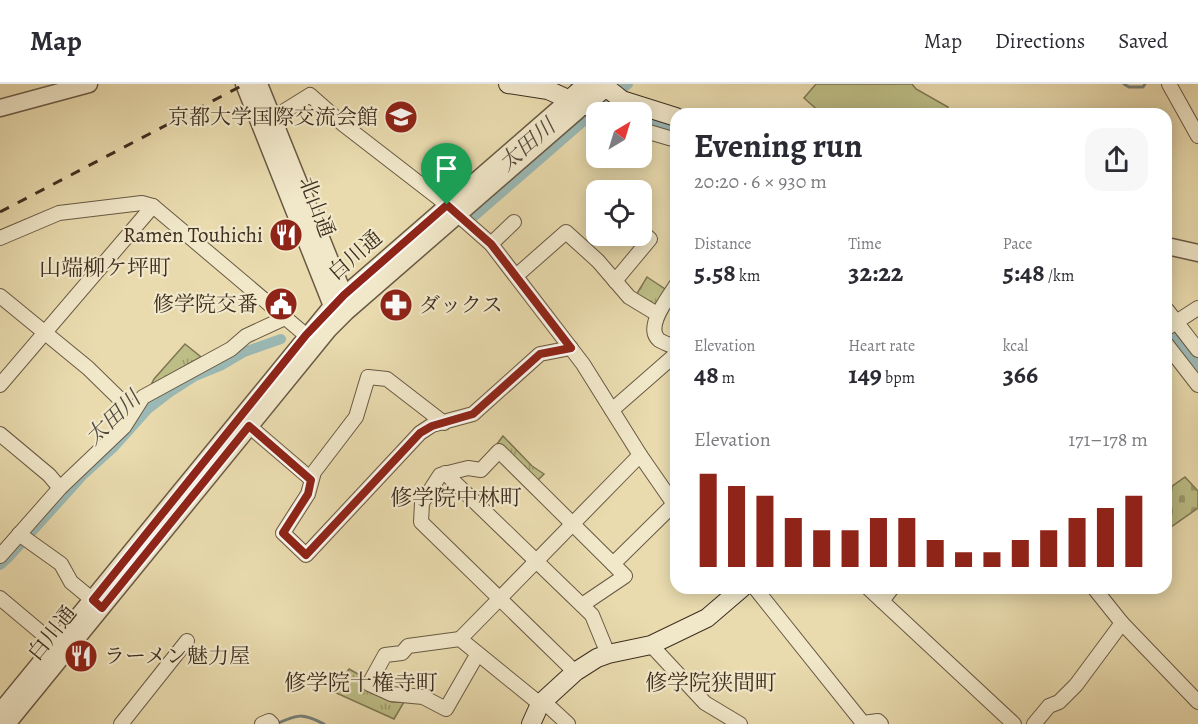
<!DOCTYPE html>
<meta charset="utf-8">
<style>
:root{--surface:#fff;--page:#f7f7f7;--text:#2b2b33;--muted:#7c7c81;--line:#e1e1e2;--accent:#8f2418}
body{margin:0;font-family:Alegreya,"Noto Serif JP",serif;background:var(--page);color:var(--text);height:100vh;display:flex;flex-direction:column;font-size:22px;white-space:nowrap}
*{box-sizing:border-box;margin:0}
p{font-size:20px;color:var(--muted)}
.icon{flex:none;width:33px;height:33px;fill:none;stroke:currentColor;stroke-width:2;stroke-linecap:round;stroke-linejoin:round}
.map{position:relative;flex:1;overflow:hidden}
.details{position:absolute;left:670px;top:24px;width:502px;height:486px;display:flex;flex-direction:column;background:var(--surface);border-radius:18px;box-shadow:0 3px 15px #0003}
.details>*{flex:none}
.needle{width:39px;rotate:38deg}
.tools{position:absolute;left:586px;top:18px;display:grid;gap:12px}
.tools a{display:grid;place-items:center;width:66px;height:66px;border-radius:12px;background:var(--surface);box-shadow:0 3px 15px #0003;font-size:30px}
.pin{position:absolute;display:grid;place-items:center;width:51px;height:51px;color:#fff;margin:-62px -26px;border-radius:50% 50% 50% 0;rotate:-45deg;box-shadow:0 0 6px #0007}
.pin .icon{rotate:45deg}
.round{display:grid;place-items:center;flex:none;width:63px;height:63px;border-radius:18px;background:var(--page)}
.summary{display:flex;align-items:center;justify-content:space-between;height:102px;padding:0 24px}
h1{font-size:33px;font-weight:700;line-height:45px}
.figures{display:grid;grid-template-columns:repeat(3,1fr);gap:9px;height:102px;padding:6px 24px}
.figures div{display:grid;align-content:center}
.figures b{font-size:26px;font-weight:700}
.figures small{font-size:16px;font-weight:400}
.figures p{font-size:16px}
.chart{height:168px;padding:12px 24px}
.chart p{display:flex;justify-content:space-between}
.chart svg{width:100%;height:108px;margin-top:6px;stroke:var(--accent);stroke-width:6}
header{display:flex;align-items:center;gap:36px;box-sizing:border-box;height:84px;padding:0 30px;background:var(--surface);border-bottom:2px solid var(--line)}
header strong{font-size:28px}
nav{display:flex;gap:33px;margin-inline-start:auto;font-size:21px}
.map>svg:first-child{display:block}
</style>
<header>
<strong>Map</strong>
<nav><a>Map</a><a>Directions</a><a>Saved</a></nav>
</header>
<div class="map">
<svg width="1198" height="640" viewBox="0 0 1198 640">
<defs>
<pattern id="cemetery-stones" width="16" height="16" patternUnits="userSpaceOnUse" patternTransform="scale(1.5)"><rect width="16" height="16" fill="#bdbe86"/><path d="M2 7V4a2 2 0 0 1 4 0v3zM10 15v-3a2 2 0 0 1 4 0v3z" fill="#9b9b6d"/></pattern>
<pattern id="park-tufts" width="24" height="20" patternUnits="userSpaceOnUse" patternTransform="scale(1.5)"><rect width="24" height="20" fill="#bdbe86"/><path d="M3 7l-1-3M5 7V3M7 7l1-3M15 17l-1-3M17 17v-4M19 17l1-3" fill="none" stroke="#9b9b6d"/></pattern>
</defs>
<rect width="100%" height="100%" fill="#e9dbae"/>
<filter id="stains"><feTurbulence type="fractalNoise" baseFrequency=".00333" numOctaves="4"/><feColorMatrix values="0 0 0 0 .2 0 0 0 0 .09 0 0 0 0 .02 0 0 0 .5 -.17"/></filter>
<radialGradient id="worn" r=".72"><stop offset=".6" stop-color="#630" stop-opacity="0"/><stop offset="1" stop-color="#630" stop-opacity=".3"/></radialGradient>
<path fill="url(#cemetery-stones)" stroke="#7e7654" stroke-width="1.5" d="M1185,393l13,14v17l-27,19 -4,-5v-32z"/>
<g fill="url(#park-tufts)" stroke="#7e7654" stroke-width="1.5">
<path d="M647,193l21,14 -12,17 -20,-13z"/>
<path d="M185,260l16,13 -50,28 3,-6z"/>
<path d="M503,352l29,30 12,8 -8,8 -39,-38z"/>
<path d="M349,585l18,10 -4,9 29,14h12l-10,17 -60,-27z"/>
</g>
<path fill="#bdbe86" stroke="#7e7654" stroke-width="1.5" d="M816,0h96l4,5 32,18 -4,7h-122l-18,-16z"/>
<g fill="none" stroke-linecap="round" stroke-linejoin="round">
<g stroke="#76817a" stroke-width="3">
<path d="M1124,0l5,3h14l2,-3"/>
<path d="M276,640c22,-10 26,-11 48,0"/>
</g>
<g stroke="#9bb9b5" stroke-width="10">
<path d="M620,7l8,-7"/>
<path d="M471,135l137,-119"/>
<path d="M0,481l8,-7 76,-84 30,-27 34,-38 22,-17 25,-16 27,-11 22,-13 37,-13"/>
</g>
<g stroke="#9bb9b5" stroke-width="20">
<path d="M580,1l22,20 18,7"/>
<path d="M642,36l34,10"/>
<path d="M1167,246l31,38"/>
</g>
<defs>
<g id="minor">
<path d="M1169,0l29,52"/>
<path d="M583,22l14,7"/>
<path d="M265,39l45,-28 34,30 97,75 50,44 92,120 57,91 36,52"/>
<path d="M642,46l34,10"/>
<path d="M0,154l59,-25 83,-10 11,3 161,136"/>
<path d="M491,160l23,-22"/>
<path d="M516,192l50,-44 32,29 31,36 28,17"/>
<path d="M615,197l35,-42 -8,-7"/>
<path d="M676,201c-7,12 -32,42 -17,55 5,3 12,5 17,8"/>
<path d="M0,212l88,72 45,44"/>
<path d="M1167,226l31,40"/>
<path d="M1167,244l31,-20"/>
<path d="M1167,261l31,40"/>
<path d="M0,301l153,-179"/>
<path d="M612,326l64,-56"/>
<path d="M444,339l-57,-44 -19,-2 -12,40 -42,55 -6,22 -25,39 23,22 114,-122 12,-8 41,-11 67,-60 31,-6"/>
<path d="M249,342l62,53"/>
<path d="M0,350l49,41 11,13"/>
<path d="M445,389l147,142 16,39"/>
<path d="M19,450l42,30 10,18 29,24"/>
<path d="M0,472l60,-68 64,-61 19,-30 88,-48 15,-13 39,-18"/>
<path d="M755,504l108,135 15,-2 3,3"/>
<path d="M868,504l146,136"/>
<path d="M1094,504l28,35 76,79"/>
<path d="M0,514l63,53"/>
<path d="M882,517l10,-13"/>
<path d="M582,521l43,-29 -12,-12 61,-60"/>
<path d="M460,555l180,-184"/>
<path d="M651,561l54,58 35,21"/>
<path d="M477,571l-31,54 -23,-12 -32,-3 -22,-10 16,-29 17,-2 6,-7 52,-7 80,65"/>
<path d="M575,588l-154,-150 1,-19 18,-28 28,-7 13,2 18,-19 114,113"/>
<path d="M543,617l25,23"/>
<path d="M121,640l66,-83"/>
<path d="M262,640l7,-3 3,3"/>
<path d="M1034,640l15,-18 10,-4 17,-17 46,-62"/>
</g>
<g id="tertiary">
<path d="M244,0l88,222 8,4"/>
<path d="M259,0l85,211 1,10"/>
<path d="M0,24l89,-24"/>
<path d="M1167,162l31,7"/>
<path d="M0,628l332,-406 237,-206"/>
<path d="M7,640l322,-395 17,-17 237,-206"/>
</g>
<g id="secondary">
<path d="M508,0l40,6 35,16 22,-18"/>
<path d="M602,0l20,16 54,17"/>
<path d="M569,16l18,-16"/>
<path d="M531,640l9,-20 35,-32 22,-14 11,-4 43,-9 56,-27 35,-30"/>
</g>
</defs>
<use href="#minor" stroke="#695944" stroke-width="16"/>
<use href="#tertiary" stroke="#695944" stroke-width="19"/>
<use href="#secondary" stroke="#3e2e21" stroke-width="20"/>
<use href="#minor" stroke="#f1e8ca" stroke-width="14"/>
<use href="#tertiary" stroke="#f1e8ca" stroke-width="16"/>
<use href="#secondary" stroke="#f1e8ca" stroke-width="18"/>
<path stroke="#3e2e21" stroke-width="3" stroke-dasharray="10 10" stroke-linecap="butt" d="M0,128l245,-128"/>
</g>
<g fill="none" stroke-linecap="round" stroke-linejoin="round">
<defs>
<path id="route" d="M447,121l44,39 80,104 -31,6 -67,60 -41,12 -12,7 -114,122 -23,-22 25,-39 3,-14 -62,-54 -147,182 -9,-8 213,-265 38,-40z"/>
</defs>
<use href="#route" stroke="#fff" stroke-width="12"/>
<use href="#route" stroke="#8f2418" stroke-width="8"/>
</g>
<defs>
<symbol id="university-disc" viewBox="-11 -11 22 22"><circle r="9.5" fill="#8f2418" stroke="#f1e8ca"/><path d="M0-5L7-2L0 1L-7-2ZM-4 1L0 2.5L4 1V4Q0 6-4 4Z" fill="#fff"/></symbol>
<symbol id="restaurant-disc" viewBox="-11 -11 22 22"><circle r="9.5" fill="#8f2418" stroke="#f1e8ca"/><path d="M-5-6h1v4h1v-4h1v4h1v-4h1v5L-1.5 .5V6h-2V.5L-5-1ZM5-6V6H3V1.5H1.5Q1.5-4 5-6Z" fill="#fff"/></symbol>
<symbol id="civic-disc" viewBox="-11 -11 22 22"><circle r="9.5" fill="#8f2418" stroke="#f1e8ca"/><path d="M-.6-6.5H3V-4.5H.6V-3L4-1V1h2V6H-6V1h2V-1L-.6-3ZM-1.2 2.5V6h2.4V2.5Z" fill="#fff"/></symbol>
<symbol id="pharmacy-disc" viewBox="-11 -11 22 22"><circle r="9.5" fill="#8f2418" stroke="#f1e8ca"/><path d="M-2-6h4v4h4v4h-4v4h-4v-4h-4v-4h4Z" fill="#fff"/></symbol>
</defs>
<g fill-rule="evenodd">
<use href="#university-disc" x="382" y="14" width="38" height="38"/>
<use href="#restaurant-disc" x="267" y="132" width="38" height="38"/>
<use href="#civic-disc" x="262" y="201" width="38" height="38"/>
<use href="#pharmacy-disc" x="377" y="202" width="38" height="38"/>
<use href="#restaurant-disc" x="62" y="553" width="38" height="38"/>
</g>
<g text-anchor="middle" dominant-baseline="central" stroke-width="4.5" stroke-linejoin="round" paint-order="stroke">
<g font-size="21" fill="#3e2e21" stroke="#f1e8ca" text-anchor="end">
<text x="378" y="33">京都大学国際交流会館</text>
<text x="263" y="151">Ramen Touhichi</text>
<text x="258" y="220">修学院交番</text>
<text x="419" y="221" text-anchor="start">ダックス</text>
<text x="104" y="572" text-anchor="start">ラーメン魅力屋</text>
</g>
<g font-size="21" fill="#3e2e21" stroke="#f1e8ca">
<text transform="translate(317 123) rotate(69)">北山通</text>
<text transform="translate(355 171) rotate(-41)">白川通</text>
<text transform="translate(52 549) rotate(-51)">白川通</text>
</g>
<g font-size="22" font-style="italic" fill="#514a3f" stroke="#f1e8ca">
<text transform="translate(527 61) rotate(-41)">太田川</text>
<text transform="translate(113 334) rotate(-44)">太田川</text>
</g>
<g font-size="22" fill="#3e2e21" stroke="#f1e8ca">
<text x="105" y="184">山端柳ケ坪町</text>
<text x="456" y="414">修学院中林町</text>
<text x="361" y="599">修学院十権寺町</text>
<text x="711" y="599">修学院狭間町</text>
</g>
</g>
<rect width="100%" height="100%" filter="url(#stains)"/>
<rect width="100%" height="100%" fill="url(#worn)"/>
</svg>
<div class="tools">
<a><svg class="needle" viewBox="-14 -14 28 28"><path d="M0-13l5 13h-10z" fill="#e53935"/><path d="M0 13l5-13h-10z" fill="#7c7c81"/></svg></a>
<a><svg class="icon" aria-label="locate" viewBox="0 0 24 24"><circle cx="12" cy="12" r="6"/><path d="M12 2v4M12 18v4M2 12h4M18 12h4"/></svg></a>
</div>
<div class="pin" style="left:447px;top:121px;background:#1e9e55"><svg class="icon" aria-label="arrive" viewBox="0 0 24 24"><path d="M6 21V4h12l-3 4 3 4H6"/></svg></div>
<section class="details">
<div class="summary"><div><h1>Evening run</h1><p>20:20 · 6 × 930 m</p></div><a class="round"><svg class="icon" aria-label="share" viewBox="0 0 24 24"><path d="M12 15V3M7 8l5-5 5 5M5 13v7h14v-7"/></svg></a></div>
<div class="figures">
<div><p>Distance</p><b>5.58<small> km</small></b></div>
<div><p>Time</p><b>32:22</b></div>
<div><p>Pace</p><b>5:48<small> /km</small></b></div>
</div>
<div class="figures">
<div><p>Elevation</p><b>48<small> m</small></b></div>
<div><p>Heart rate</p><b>149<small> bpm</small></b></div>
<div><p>kcal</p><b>366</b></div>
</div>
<div class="chart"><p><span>Elevation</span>171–178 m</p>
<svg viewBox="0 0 160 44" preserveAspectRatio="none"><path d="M5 44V6M15 44V11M25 44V15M35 44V24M45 44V29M55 44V29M65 44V24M75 44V24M85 44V33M95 44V38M105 44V38M115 44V33M125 44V29M135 44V24M145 44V20M155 44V15"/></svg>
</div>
</section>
</div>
